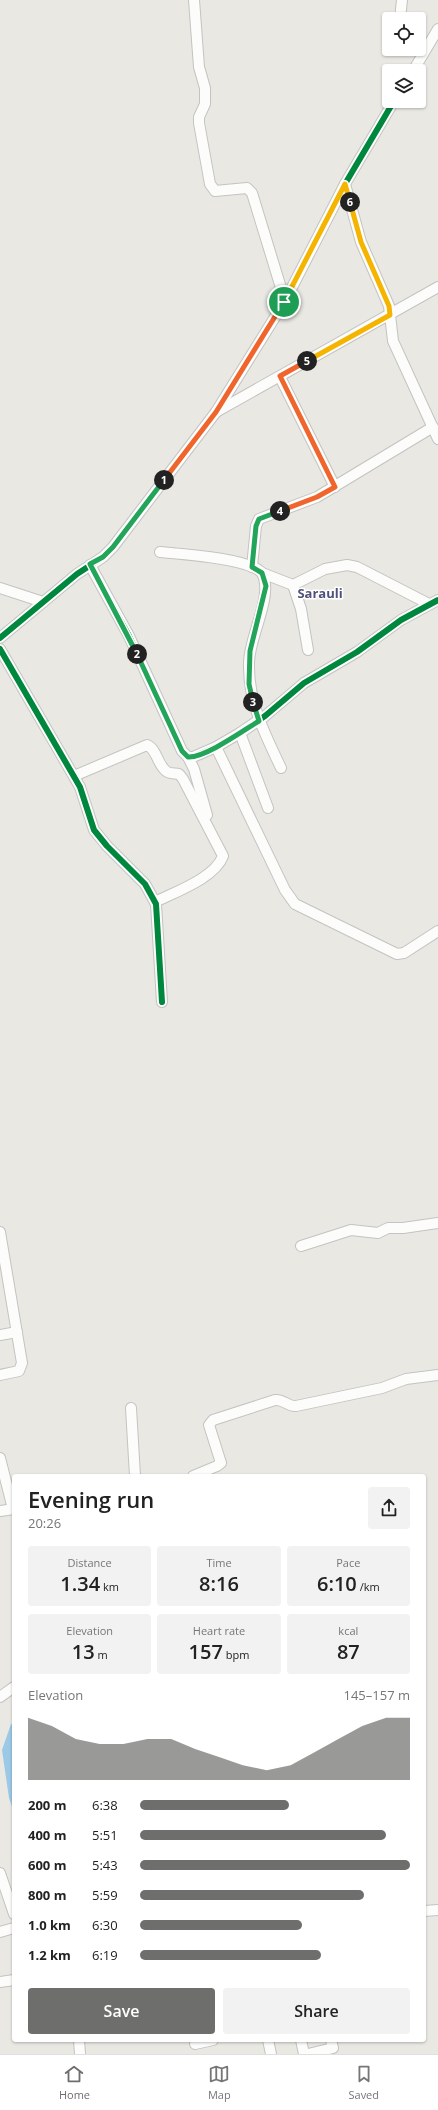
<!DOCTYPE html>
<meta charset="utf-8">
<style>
:root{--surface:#fff;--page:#f2f2f2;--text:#222;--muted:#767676;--line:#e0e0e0;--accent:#6e6e6c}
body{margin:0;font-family:"Open Sans",sans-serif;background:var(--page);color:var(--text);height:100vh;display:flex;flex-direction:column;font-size:15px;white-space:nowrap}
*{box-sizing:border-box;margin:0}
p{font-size:13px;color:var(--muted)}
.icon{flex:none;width:22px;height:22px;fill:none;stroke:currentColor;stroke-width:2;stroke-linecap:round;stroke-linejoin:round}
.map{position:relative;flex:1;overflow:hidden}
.side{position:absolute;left:12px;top:1474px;width:414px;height:568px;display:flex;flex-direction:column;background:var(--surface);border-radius:4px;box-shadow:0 1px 3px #0004}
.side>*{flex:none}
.tools{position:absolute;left:382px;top:12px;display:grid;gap:8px}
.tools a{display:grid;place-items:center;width:44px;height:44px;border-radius:4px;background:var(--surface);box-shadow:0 1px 3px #0004;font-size:20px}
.pin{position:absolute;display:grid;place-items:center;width:34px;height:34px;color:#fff;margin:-17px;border:2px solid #fff;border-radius:50%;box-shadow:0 1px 4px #0007}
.km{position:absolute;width:20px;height:20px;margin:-10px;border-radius:50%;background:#222;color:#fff;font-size:11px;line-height:20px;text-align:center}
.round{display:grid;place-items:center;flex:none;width:42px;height:42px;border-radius:4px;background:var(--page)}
.head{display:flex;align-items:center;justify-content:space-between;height:68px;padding:0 16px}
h1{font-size:22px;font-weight:600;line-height:30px}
.figures{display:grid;grid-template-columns:repeat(3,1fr);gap:6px;height:68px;padding:4px 16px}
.figures div{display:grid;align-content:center;border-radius:4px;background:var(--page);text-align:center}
.figures b{font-size:20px;font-weight:600}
.figures small{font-size:11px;font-weight:400}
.figures p{font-size:11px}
.chart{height:112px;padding:8px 16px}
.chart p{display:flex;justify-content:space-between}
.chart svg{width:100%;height:72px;margin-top:4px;fill:var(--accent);opacity:.7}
.cta{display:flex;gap:8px;margin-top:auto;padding:8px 16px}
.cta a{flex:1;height:46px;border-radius:4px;background:var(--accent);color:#fff;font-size:16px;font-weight:600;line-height:46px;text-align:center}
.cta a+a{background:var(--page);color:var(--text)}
ul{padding:0 16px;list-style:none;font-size:13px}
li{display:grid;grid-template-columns:64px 48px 1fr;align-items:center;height:30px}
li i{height:10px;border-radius:5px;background:var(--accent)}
.tab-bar{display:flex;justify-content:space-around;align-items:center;height:56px;border-top:1px solid var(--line);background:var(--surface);font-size:11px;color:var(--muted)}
.tab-bar a{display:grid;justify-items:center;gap:2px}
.tab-bar .on{color:var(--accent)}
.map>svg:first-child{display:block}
</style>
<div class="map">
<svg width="438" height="2054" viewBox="0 0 438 2054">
<rect width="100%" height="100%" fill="#eae8e3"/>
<path fill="#9cc9e6" d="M11,1724l3,1v87l-5,-14 -7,-48z"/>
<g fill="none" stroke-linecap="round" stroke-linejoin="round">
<defs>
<g id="minor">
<path d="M194,0l5,67 6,21v16l-6,13v6l11,61 5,7 32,-3 5,5 33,108"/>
<path d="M400,19l2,-19"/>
<path d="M413,71l25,-42"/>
<path d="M345,184l16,58 28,64 4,35 45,98"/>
<path d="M280,377l55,110"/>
<path d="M216,412l222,-125"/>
<path d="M160,552c22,2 89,6 102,21 12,23 -13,63 -13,90 -1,39 16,71 32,105"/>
<path d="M90,565l39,71 53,115 6,6h5l23,-10 24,-14 25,-17 39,-33 53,-31 44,-32 37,-20"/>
<path d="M252,567l4,-41 3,-7 58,-22 116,-70"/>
<path d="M262,573l31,12 32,-16 22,-4 10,2 72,37"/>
<path d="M293,585l8,24 7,41"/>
<path d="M0,588l43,14"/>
<path d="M0,638l77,-64 26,-17 10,-10 103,-135 69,-111 60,-117 49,-83"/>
<path d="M0,649l80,138 14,43 13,16 38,38 11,20 6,98"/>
<path d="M240,733l28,75"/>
<path d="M216,747l69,143 10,14 102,50 7,-1 34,-22"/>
<path d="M188,757l6,12 13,46"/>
<path d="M74,776l73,-31c10,4 10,19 19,26 3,3 9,2 13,3l4,5 40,77c-8,22 -48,36 -68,46"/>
<path d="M0,1232l22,131 -3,8 -19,4"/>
<path d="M301,1246l50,-16 27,3 10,-5h15l35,-5"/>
<path d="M0,1335l17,-3"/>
<path d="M131,1408l4,68"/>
<path d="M0,1458l13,51"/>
<path d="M193,1476l24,-10 4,-3 -12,-38 4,-5 62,-20c9,-1 13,7 21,6l86,-18 24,-9 32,-4"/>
<path d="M0,1511l14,-2"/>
<path d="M0,1697l14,-10"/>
<path d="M0,1873l14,41"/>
<path d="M424,1911l14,-1"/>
<path d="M0,1932l14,-4"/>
<path d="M0,1982l14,-2"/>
<path d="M79,2040l1,14"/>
<path d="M268,2040l3,14"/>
<path d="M301,2040l3,14"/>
<path d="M195,2044l18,-4"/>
<path d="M308,2054l25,-6 -2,-8"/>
</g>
</defs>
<use href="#minor" stroke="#c4c3c3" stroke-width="12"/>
<use href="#minor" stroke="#fcfcfb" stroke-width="10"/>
<defs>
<g id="cycleway">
<path d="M90,565l39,71 53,115 6,6h5l23,-10 24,-14 25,-17 39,-33 53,-31 44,-32 37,-20"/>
<path d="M0,638l77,-64 26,-17 10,-10 103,-135 69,-111 60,-117 49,-83"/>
<path d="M0,649l80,138 14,43 13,16 38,38 11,20 6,98"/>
</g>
</defs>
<use href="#cycleway" stroke="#fff" stroke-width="8"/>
<use href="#cycleway" stroke="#00873e" stroke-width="6"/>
</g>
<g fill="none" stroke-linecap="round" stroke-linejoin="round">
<defs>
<path id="split-1" d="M164,480l52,-68 68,-110"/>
<path id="split-2" d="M137,654l-47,-90 13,-7 10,-10 51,-67"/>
<path id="split-3" d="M137,654l45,97 6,6c17,1 56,-27 71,-36l-6,-19"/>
<path id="split-4" d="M253,702l-4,-18 1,-33 16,-65 -4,-13 -10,-6 4,-41 3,-7 21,-8"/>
<path id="split-5" d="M280,511l37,-14 18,-10 -55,-111 27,-15"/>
<path id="split-6" d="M307,361l83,-46 -1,-9 -28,-64 -11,-40"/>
<path id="split-7" d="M284,302l61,-118 5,18"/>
</defs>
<use href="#split-1" stroke="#fff" stroke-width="8"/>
<use href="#split-2" stroke="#fff" stroke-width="8"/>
<use href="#split-3" stroke="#fff" stroke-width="8"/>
<use href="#split-4" stroke="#fff" stroke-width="8"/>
<use href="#split-5" stroke="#fff" stroke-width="8"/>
<use href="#split-6" stroke="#fff" stroke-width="8"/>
<use href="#split-7" stroke="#fff" stroke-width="8"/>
<use href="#split-1" stroke="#f0652b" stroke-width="5"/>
<use href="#split-2" stroke="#22a559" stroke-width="5"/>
<use href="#split-3" stroke="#22a559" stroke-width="5"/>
<use href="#split-4" stroke="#22a559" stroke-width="5"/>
<use href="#split-5" stroke="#f0652b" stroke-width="5"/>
<use href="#split-6" stroke="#f5b400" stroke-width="5"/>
<use href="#split-7" stroke="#f5b400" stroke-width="5"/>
</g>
<g text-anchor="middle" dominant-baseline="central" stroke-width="3" stroke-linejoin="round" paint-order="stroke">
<g font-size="13" font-weight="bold" fill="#4f517b" stroke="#fff">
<text x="320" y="593">Sarauli</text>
</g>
</g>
</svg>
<div class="tools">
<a><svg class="icon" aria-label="locate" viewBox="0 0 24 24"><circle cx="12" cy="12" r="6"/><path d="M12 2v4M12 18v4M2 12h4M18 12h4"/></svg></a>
<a><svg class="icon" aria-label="layers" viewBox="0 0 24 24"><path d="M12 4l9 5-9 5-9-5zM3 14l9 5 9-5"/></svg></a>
</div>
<div class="pin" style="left:284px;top:302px;background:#1e9e55"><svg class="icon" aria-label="arrive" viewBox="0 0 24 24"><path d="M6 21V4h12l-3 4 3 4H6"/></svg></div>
<b class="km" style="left:164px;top:480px">1</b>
<b class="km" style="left:137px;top:654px">2</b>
<b class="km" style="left:253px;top:702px">3</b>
<b class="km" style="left:280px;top:511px">4</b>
<b class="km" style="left:307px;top:361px">5</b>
<b class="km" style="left:350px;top:202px">6</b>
<section class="side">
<div class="head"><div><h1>Evening run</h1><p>20:26</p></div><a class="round"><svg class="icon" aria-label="share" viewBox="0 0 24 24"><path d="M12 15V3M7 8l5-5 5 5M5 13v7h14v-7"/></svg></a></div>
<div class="figures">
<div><p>Distance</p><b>1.34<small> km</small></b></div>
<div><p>Time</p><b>8:16</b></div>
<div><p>Pace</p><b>6:10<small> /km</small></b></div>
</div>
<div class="figures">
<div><p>Elevation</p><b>13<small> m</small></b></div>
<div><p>Heart rate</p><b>157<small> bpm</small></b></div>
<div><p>kcal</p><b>87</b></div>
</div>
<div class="chart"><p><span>Elevation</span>145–157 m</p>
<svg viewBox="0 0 160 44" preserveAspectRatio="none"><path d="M0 44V6L10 11L20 19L30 22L40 22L50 19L60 19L70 25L80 30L90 35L100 38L110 35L120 27L130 19L140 11L150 6L160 6V44z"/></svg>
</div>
<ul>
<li><b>200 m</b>6:38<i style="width:55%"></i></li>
<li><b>400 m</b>5:51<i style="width:91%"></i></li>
<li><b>600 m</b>5:43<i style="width:100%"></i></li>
<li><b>800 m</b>5:59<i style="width:83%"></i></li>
<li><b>1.0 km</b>6:30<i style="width:60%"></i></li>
<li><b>1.2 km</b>6:19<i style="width:67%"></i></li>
</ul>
<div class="cta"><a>Save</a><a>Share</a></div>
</section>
</div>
<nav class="tab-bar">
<a class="on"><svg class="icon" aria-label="home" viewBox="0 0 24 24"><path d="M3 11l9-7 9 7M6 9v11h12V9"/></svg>Home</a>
<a><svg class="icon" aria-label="map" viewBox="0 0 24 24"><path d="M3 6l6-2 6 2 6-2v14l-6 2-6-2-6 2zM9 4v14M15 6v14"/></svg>Map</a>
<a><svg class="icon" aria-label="saved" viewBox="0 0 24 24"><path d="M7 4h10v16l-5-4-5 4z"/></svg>Saved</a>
</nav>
